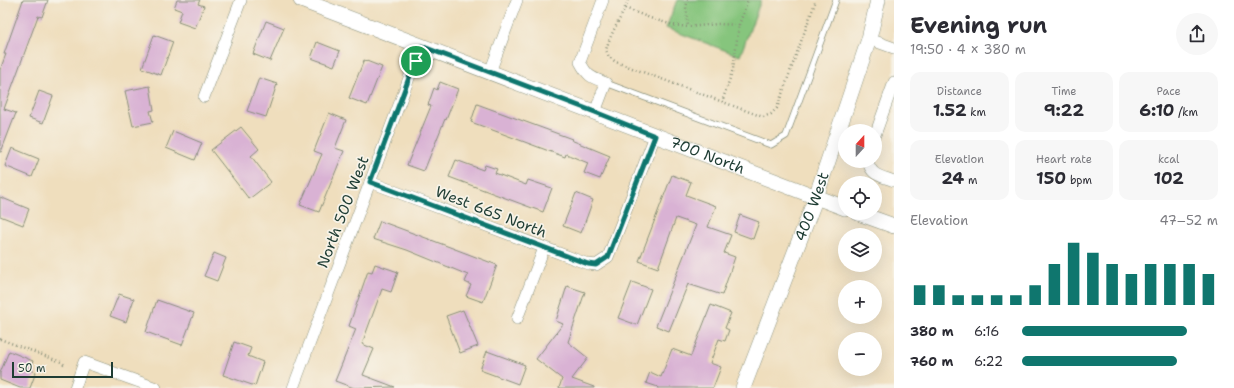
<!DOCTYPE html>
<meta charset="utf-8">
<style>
:root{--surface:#fff;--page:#f7f7f7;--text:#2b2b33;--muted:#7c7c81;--accent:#0f766e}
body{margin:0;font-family:"Shantell Sans",sans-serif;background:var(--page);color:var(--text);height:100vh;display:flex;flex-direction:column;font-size:15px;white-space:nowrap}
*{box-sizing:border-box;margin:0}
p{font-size:13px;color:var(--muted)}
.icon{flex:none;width:22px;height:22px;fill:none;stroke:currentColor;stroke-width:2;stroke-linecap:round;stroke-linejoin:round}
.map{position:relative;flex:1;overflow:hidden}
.side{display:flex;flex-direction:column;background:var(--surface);width:340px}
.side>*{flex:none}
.needle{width:26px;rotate:21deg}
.tools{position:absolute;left:838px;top:124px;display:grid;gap:8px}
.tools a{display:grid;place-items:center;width:44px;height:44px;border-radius:50%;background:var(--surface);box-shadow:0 4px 16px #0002;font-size:20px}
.scale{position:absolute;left:12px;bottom:10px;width:101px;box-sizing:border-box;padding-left:4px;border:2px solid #1f3d34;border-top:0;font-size:11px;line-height:14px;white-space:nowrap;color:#1f3d34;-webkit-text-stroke:3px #f7f3e8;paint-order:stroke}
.pin{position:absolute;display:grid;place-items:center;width:34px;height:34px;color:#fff;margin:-17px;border:2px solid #fff;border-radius:50%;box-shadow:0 1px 4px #0007}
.round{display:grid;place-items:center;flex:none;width:42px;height:42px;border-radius:21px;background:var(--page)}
.headline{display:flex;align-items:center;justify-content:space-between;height:68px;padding:0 16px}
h1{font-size:22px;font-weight:700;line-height:30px}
.figures{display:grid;grid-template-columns:repeat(3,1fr);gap:6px;height:68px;padding:4px 16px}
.figures div{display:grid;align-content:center;border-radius:10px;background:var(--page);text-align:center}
.figures b{font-size:17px;font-weight:700}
.figures small{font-size:11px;font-weight:400}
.figures p{font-size:11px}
.chart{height:112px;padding:8px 16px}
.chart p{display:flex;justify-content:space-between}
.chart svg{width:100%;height:72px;margin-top:4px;stroke:var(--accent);stroke-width:6}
ul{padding:0 16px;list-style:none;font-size:13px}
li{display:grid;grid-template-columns:64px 48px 1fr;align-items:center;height:30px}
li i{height:10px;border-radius:5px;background:var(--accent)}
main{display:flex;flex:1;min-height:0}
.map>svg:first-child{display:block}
</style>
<main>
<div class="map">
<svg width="894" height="388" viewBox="0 0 894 388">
<rect width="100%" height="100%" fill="#f7f3e8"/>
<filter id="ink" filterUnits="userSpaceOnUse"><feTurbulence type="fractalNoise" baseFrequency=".025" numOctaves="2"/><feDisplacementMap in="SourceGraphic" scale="8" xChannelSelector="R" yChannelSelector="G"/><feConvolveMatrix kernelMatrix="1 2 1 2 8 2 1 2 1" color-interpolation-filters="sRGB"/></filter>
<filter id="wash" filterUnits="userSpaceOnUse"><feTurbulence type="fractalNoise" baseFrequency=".012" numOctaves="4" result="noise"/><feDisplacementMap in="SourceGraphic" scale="16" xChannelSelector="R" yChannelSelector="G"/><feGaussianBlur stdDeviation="0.9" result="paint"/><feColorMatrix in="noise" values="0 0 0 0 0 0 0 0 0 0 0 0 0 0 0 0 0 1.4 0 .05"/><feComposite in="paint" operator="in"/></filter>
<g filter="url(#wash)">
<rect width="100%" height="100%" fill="#efdebd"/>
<path fill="#86c57d" stroke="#528158" d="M677,0h84l-21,56 -74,-28z"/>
<g id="blocks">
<g fill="#d9b2d4">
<path d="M23,0h25l-6,17 -4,-1 -34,93 12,4 -15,39h-1v-82l6,-16h-2z"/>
<path d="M177,0h23l-2,4 6,2 -9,22 -17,-6 4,-11 -8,-3z"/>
<path d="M266,21l18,7 -14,33 -17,-7z"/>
<path d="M154,35l19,7 -12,33 -19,-7z"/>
<path d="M317,42l23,9 -6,15 -23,-8z"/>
<path d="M364,60l18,7 -15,38 -18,-7z"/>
<path d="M259,78l18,6 -11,33 -19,-6z"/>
<path d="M440,82l18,7 -12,31 -1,-1 -21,52 -17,-6 24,-59 -3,-1 6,-17 3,2z"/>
<path d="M150,86l4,24 -4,1 3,11 -20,4 -8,-35z"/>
<path d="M39,91l14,5 -10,27 -14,-5z"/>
<path d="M477,104l95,35 -1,1 39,16 -10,23 -16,-6 4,-10 -22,-9 -1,3 -94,-35z"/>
<path d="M329,113l17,7 -11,28 9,3 -25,61 -19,-7 22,-51 -8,-3z"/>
<path d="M241,127l18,22 -8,7 20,26 -22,17 -38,-49z"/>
<path d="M173,131l29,12 -7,17 -29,-12z"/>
<path d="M12,148l27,11 -7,18 -27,-11z"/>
<path d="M456,160l27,10 2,-5 12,4 -2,4 31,12 2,-5 24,8 -9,24 -94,-35z"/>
<path d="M672,175l19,7 -5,13 30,11 -8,21 23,8 -7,18 11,4 -13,38 -34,-11 -19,47 -13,-5 40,-101 -20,-7 -18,50 -19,-7z"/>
<path d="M576,193l17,7 -12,33 -18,-7z"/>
<path d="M0,197l29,12 -6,16 -23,-9z"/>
<path d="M740,215l19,7 -6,17 -19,-7z"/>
<path d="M380,221l46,17 71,27 -14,37 -17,-6 5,-11 -6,-3 3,-7 -61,-25 -34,-11z"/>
<path d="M214,253l12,5 -9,23 -13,-5z"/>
<path d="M375,264l23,8 -7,20 -9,-3 -20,55 12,5 -11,26 32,12 -41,1 -19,-7 21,-52 -7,-3 19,-55 4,1z"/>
<path d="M632,282l19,7 -14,36 -19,-7z"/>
<path d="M567,286l18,6 -17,50 20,16 -16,21 22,8v1h-35l3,-9 -26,-20 27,-35 -7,-3z"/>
<path d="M119,294l15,5 -8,23 -16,-6z"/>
<path d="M157,300l37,13 -12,32 -36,-13z"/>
<path d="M711,305l20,8 -6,15 4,2 -4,11 -6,-2 -9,24 11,4 -8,21h-56l1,-1 -12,-4 4,-11 11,5 11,-28 19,7z"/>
<path d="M463,310l15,36 -18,7 -14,-37z"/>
<path d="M234,342l17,6 -3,8 15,6 -8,24 -32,-11z"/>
<path d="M9,351l24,10 -3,9 6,2 -6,16h-10l-20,-8v-7z"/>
<path d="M487,351l38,14 -7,19 -38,-14z"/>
</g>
</g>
</g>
<g filter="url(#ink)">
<use href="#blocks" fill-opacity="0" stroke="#878e78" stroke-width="1"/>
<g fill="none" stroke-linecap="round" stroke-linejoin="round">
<defs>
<path id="lane" d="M606,83l165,62 15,-9 50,-136"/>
<g id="street">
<path d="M869,39l25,9"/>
<path d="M490,72l27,-72"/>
<path d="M204,97l37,-97"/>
<path d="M595,112l11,-29c-15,-6 -18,-6 -26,-21l23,-62"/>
<path d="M875,135l19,-53"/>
<path d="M868,161c3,15 13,15 26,20"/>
<path d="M370,182l218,82 8,1 12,-8 47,-121"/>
<path d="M517,319l27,-71"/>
<path d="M75,388l9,-26 72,26"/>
<path d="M293,388l128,-342"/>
</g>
<g id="secondary">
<path id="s1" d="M301,0l544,208"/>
<path d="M858,213l36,13"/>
<path id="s2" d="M743,388l73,-191 53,-158 9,-39"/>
</g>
</defs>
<use href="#lane" stroke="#878e78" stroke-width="7"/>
<use href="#street" stroke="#878e78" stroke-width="12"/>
<use href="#secondary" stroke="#878e78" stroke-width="16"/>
<g stroke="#878e78" stroke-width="2.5" stroke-dasharray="1 3" stroke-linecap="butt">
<path d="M628,0c-6,18 -17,31 -22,50l3,7 7,5 147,55 8,-3 6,-6 39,-108"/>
<path d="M688,0l-2,7 2,20"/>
<path d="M625,8l25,10 23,7 15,2 30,-3 21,1 -6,44 -11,33"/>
<path d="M739,25l9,-25"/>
<path d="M0,339l61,23 5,4"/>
</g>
<use href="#lane" stroke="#fff" stroke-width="5.5"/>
<use href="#street" stroke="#fff" stroke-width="11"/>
<use href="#secondary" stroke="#fff" stroke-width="15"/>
</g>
</g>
<g fill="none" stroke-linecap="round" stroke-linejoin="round" filter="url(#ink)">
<defs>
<path id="route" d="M421,46l174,66 60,24 -47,121 -12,8 -8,-1 -218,-82z"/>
</defs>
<use href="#route" stroke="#fff" stroke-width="8"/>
<use href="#route" stroke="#0f766e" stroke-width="5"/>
</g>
<g text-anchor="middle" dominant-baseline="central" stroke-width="3.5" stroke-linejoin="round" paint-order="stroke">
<g font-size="15" fill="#1f3d34" stroke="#f7f3e8">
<text stroke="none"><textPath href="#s1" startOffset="435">700 North</textPath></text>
<text stroke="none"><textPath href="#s2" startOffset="194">400 West</textPath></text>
<text transform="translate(343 212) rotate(-69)">North 500 West</text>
<text transform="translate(491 212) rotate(21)">West 665 North</text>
</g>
</g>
</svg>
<div class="tools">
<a><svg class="needle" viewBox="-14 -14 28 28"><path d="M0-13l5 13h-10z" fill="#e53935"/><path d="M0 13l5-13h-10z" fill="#7c7c81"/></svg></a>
<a><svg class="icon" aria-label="locate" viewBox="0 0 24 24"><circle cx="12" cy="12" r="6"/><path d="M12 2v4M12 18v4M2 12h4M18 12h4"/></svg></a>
<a><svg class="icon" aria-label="layers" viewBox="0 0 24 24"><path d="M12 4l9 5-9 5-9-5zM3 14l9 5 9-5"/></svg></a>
<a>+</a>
<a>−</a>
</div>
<div class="scale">50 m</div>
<div class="pin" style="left:416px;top:61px;background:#1e9e55"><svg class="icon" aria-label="arrive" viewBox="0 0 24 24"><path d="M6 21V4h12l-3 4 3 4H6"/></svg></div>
</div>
<section class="side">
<div class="headline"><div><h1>Evening run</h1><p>19:50 · 4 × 380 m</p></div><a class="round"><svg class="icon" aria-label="share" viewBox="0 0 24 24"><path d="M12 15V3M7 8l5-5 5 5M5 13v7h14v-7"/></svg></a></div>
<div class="figures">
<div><p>Distance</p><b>1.52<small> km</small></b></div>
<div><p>Time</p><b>9:22</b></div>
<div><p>Pace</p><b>6:10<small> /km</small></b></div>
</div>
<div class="figures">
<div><p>Elevation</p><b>24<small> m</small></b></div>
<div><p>Heart rate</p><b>150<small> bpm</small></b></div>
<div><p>kcal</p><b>102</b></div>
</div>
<div class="chart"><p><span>Elevation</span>47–52 m</p>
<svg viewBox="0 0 160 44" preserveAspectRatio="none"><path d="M5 44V32M15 44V32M25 44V38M35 44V38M45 44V38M55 44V38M65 44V32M75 44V19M85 44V6M95 44V12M105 44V19M115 44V25M125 44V19M135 44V19M145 44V19M155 44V25"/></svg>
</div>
<ul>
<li><b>380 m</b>6:16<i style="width:84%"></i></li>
<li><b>760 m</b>6:22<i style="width:79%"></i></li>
</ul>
</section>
</main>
